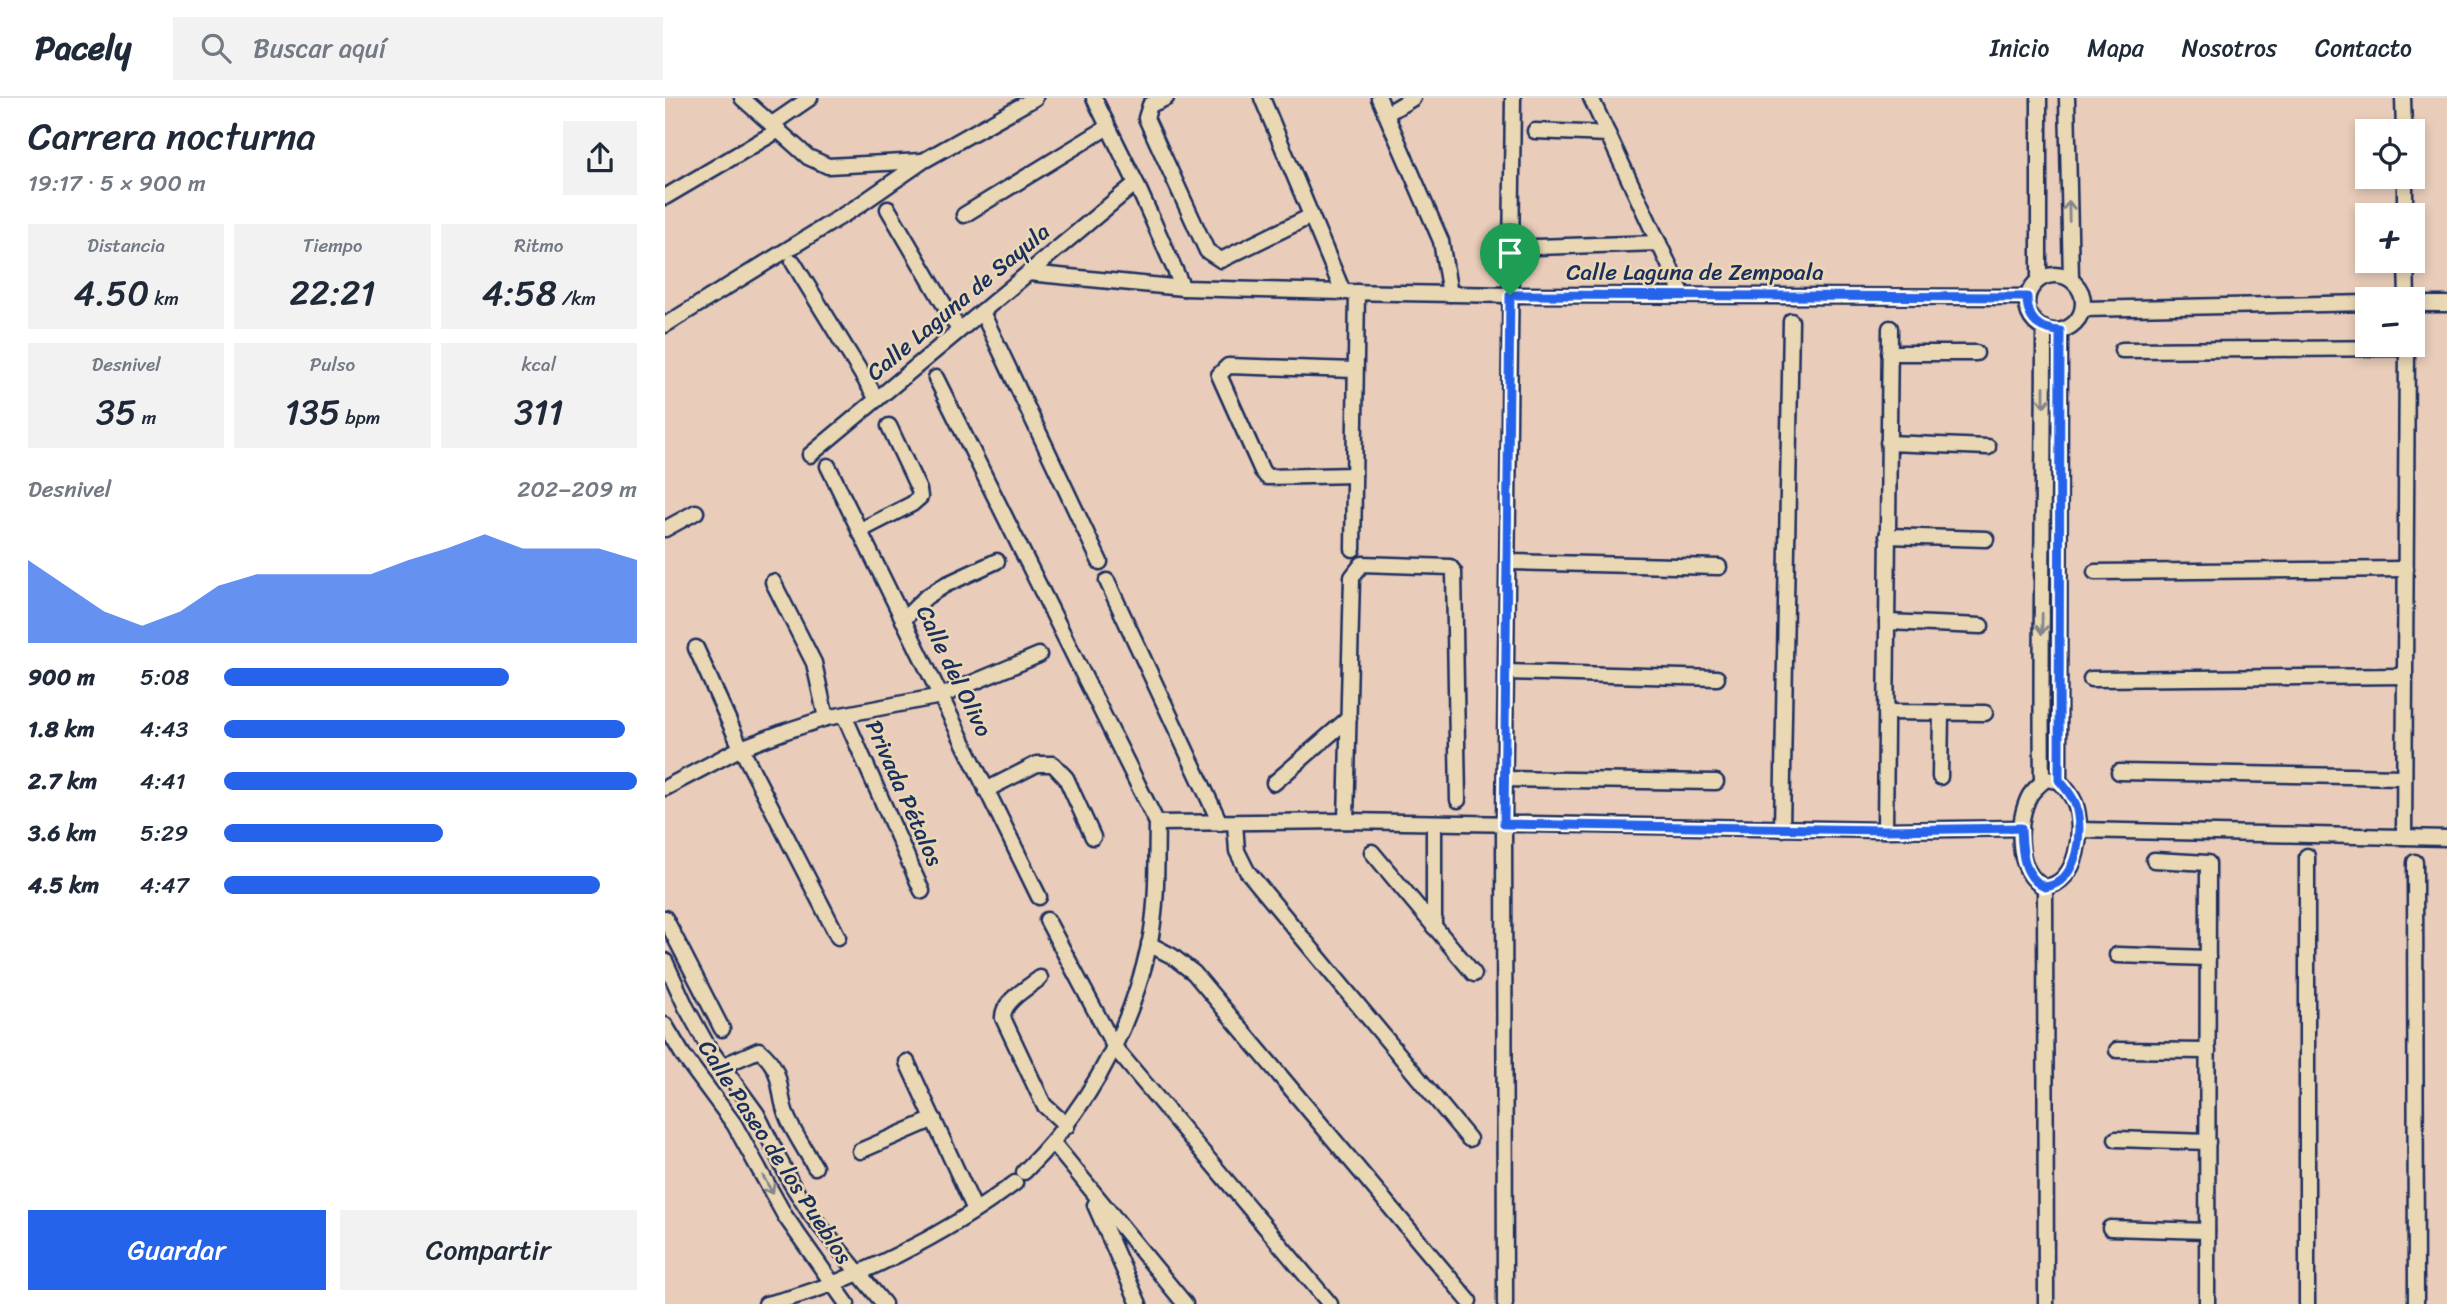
<!DOCTYPE html>
<html lang="es">
<meta charset="utf-8">
<style>
:root{--surface:#fff;--page:#f2f2f3;--text:#1f2937;--muted:#747a83;--line:#e0e1e3;--accent:#2563eb}
body{margin:0;font-family:Sriracha,sans-serif;background:var(--page);color:var(--text);height:100vh;display:flex;flex-direction:column;font-size:26px;white-space:nowrap}
*{box-sizing:border-box;margin:0}
p{font-size:23px;color:var(--muted)}
.icon{flex:none;width:38px;height:38px;fill:none;stroke:currentColor;stroke-width:2;stroke-linecap:round;stroke-linejoin:round}
.map{position:relative;flex:1;overflow:hidden}
.drawer{display:flex;flex-direction:column;background:var(--surface);width:665px}
.drawer>*{flex:none}
.buttons{position:absolute;left:1690px;top:21px;display:grid;gap:14px}
.buttons a{display:grid;place-items:center;width:70px;height:70px;border-radius:0px;background:var(--surface);box-shadow:0 4px 10px #0003;font-size:35px}
.pin{position:absolute;display:grid;place-items:center;width:60px;height:60px;color:#fff;margin:-72px -30px;border-radius:50% 50% 50% 0;rotate:-45deg;box-shadow:0 0 7px #0007}
.pin .icon{rotate:45deg}
.round{display:grid;place-items:center;flex:none;width:74px;height:74px;border-radius:0px;background:var(--page)}
.headline{display:flex;align-items:center;justify-content:space-between;height:119px;padding:0 28px}
h1{font-size:38px;font-weight:600;line-height:52px}
.metrics{display:grid;grid-template-columns:repeat(3,1fr);gap:10px;height:119px;padding:7px 28px}
.metrics div{display:grid;align-content:center;border-radius:0px;background:var(--page);text-align:center}
.metrics b{font-size:35px;font-weight:600}
.metrics small{font-size:19px;font-weight:400}
.metrics p{font-size:19px}
.chart{height:196px;padding:14px 28px}
.chart p{display:flex;justify-content:space-between}
.chart svg{width:100%;height:126px;margin-top:7px;fill:var(--accent);opacity:.7}
.cta{display:flex;gap:14px;margin-top:auto;padding:14px 28px}
.cta a{flex:1;height:80px;border-radius:0px;background:var(--accent);color:#fff;font-size:28px;font-weight:600;line-height:80px;text-align:center}
.cta a+a{background:var(--page);color:var(--text)}
ul{padding:0 28px;list-style:none;font-size:23px}
li{display:grid;grid-template-columns:112px 84px 1fr;align-items:center;height:52px}
li i{height:18px;border-radius:9px;background:var(--accent)}
header{display:flex;align-items:center;gap:42px;box-sizing:border-box;height:98px;padding:0 35px;background:var(--surface);border-bottom:2px solid var(--line)}
header strong{font-size:33px}
nav{display:flex;gap:38px;margin-inline-start:auto;font-size:24px}
.search{width:490px;height:63px;background:var(--page);display:flex;align-items:center;gap:18px;box-sizing:border-box;padding:0 24px;border-radius:0px;color:var(--muted);font-size:26px}
main{display:flex;flex:1;min-height:0}
.map>svg:first-child{display:block}
</style>
<header>
<strong>Pacely</strong>
<div class="search"><svg class="icon" aria-label="search" viewBox="0 0 24 24"><circle cx="10" cy="10" r="6"/><path d="M15 15l6 6"/></svg>Buscar aquí</div>
<nav><a>Inicio</a><a>Mapa</a><a>Nosotros</a><a>Contacto</a></nav>
</header>
<main>
<section class="drawer">
<div class="headline"><div><h1>Carrera nocturna</h1><p>19:17 · 5 × 900 m</p></div><a class="round"><svg class="icon" aria-label="share" viewBox="0 0 24 24"><path d="M12 15V3M7 8l5-5 5 5M5 13v7h14v-7"/></svg></a></div>
<div class="metrics">
<div><p>Distancia</p><b>4.50<small> km</small></b></div>
<div><p>Tiempo</p><b>22:21</b></div>
<div><p>Ritmo</p><b>4:58<small> /km</small></b></div>
</div>
<div class="metrics">
<div><p>Desnivel</p><b>35<small> m</small></b></div>
<div><p>Pulso</p><b>135<small> bpm</small></b></div>
<div><p>kcal</p><b>311</b></div>
</div>
<div class="chart"><p><span>Desnivel</span>202–209 m</p>
<svg viewBox="0 0 160 44" preserveAspectRatio="none"><path d="M0 44V15L10 24L20 33L30 38L40 33L50 24L60 20L70 20L80 20L90 20L100 15L110 11L120 6L130 11L140 11L150 11L160 15V44z"/></svg>
</div>
<ul>
<li><b>900 m</b>5:08<i style="width:69%"></i></li>
<li><b>1.8 km</b>4:43<i style="width:97%"></i></li>
<li><b>2.7 km</b>4:41<i style="width:100%"></i></li>
<li><b>3.6 km</b>5:29<i style="width:53%"></i></li>
<li><b>4.5 km</b>4:47<i style="width:91%"></i></li>
</ul>
<div class="cta"><a>Guardar</a><a>Compartir</a></div>
</section>
<div class="map">
<svg width="1782" height="1206" viewBox="0 0 1782 1206">
<rect width="100%" height="100%" fill="#e9ccba"/>
<filter id="ink" filterUnits="userSpaceOnUse"><feTurbulence type="fractalNoise" baseFrequency=".0143" numOctaves="2"/><feDisplacementMap in="SourceGraphic" scale="14" xChannelSelector="R" yChannelSelector="G"/><feConvolveMatrix kernelMatrix="1 2 1 2 8 2 1 2 1" color-interpolation-filters="sRGB"/></filter>
<g filter="url(#ink)">
<g fill="none" stroke-linecap="round" stroke-linejoin="round">
<defs>
<g id="minor">
<path d="M77,0l66,59 20,9 94,-5"/>
<path d="M429,0l42,85 47,105"/>
<path d="M501,0l-16,7 -4,13 61,133 14,9 90,-44"/>
<path d="M597,0l81,194"/>
<path d="M714,0l62,143 9,53"/>
<path d="M926,0l92,197"/>
<path d="M1402,0l4,181"/>
<path d="M1738,0l1,33"/>
<path d="M721,16l27,-16"/>
<path d="M107,26l38,-26"/>
<path d="M870,33l73,3"/>
<path d="M1740,79v38"/>
<path d="M0,99l114,-67"/>
<path d="M223,111l71,121"/>
<path d="M299,117l144,-88"/>
<path d="M871,149l123,-4"/>
<path d="M1741,163l1,38"/>
<path d="M128,164l84,137"/>
<path d="M363,175l155,15 160,4 167,3 517,2"/>
<circle cx="1390" cy="205" r="28"/>
<path d="M1374,181v-181"/>
<path d="M1748,206h34"/>
<path d="M1418,211l285,-6"/>
<path d="M317,214l118,250"/>
<path d="M0,227l193,-119 65,-45 112,-63"/>
<path d="M1457,252l285,-2"/>
<path d="M1224,255h87"/>
<path d="M271,280l221,445c-1,40 1,83 -8,123 -20,88 -61,163 -125,226"/>
<path d="M1223,345l100,4"/>
<path d="M145,357l326,-272"/>
<path d="M163,368l211,431"/>
<path d="M689,377l-87,2 -5,-6 -43,-96 9,-9 127,4"/>
<path d="M0,431l31,-17"/>
<path d="M194,433l53,-27 8,-7 -1,-7 -30,-64"/>
<path d="M1222,438l99,3"/>
<path d="M688,451l4,-257"/>
<path d="M843,464l211,5"/>
<path d="M1430,474l311,-3"/>
<path d="M442,483l113,242"/>
<path d="M108,484l41,81 12,55"/>
<path d="M238,522l23,-23 19,-12 52,-24"/>
<path d="M1222,524l94,4"/>
<path d="M31,550l45,100 97,189"/>
<path d="M841,574l211,6"/>
<path d="M1426,581l314,-3"/>
<path d="M1221,614l99,1"/>
<path d="M179,617l78,176"/>
<path d="M1454,674l285,5"/>
<path d="M1275,679l1,-64"/>
<path d="M840,681l211,3"/>
<path d="M1394,683l-13,-2c-6,5 -11,9 -16,16 -14,25 -15,79 15,92 34,-4 39,-59 30,-84 -4,-9 -10,-16 -16,-22l1,-450"/>
<path d="M1377,684c-2,-151 2,-302 2,-454"/>
<path d="M609,685l75,-65"/>
<path d="M0,690l76,-40 45,-17 40,-13 115,-22 98,-41"/>
<path d="M321,692l51,-26h16l13,14 27,59"/>
<path d="M681,723l6,-244 10,-13 88,3 4,5 4,228"/>
<path d="M492,725l189,-2 539,9 136,-2"/>
<path d="M570,725l2,28 10,20 222,268"/>
<path d="M769,725v104"/>
<path d="M1117,731l9,-508"/>
<path d="M1220,732l5,-502"/>
<path d="M1414,732l368,8"/>
<path d="M1739,739l3,-492"/>
<path d="M707,754l102,122"/>
<path d="M1642,758v448"/>
<path d="M1489,762l54,3 -1,441"/>
<path d="M1750,764l1,442"/>
<path d="M1380,789l1,417"/>
<path d="M0,820l57,111"/>
<path d="M382,822l68,128 215,256"/>
<path d="M484,846l23,12 22,17 275,328"/>
<path d="M1452,857l91,3"/>
<path d="M0,863l21,46 21,38 50,69 34,69 20,32 73,89"/>
<path d="M375,880c-11,9 -38,23 -37,40l41,87 23,21"/>
<path d="M0,927l18,30 51,69 51,92 62,88"/>
<path d="M1452,952l91,1"/>
<path d="M242,964l68,148"/>
<path d="M57,968l37,-16c27,22 17,42 29,69 7,16 18,32 27,48"/>
<path d="M1451,1041l92,3"/>
<path d="M388,1045l132,161"/>
<path d="M195,1053l74,-32"/>
<path d="M430,1107l44,99"/>
<path d="M1445,1130l97,3"/>
<path d="M101,1206c82,-18 182,-71 249,-121"/>
<path d="M840,1206l-1,-480 9,-726"/>
</g>
</defs>
<use href="#minor" stroke="#1b2f5e" stroke-width="19"/>
<use href="#minor" stroke="#ead8b5" stroke-width="14"/>
</g>
<defs><path id="oneway-shaft" d="M-6 0H5M1.5-3L5.5 0L1.5 3" fill="none" stroke-width="1.6" stroke-linecap="round" stroke-linejoin="round" transform="scale(1.75)"/></defs>
<g stroke="#82848a">
<use href="#oneway-shaft" transform="translate(1404 113) rotate(-91)"/>
<use href="#oneway-shaft" transform="translate(1379 299) rotate(90)"/>
<use href="#oneway-shaft" transform="translate(1377 526) rotate(91)"/>
<use href="#oneway-shaft" transform="translate(103 1087) rotate(61)"/>
</g>
</g>
<g fill="none" stroke-linecap="round" stroke-linejoin="round" filter="url(#ink)">
<defs>
<path id="route" d="M845,197l517,2c0,22 11,33 33,34l-1,449c6,7 12,14 16,23 9,25 4,80 -30,84 -23,-10 -23,-38 -24,-59l-136,2 -381,-6z"/>
</defs>
<use href="#route" stroke="#fff" stroke-width="14"/>
<use href="#route" stroke="#2563eb" stroke-width="9"/>
</g>
<g text-anchor="middle" dominant-baseline="central" stroke-width="5" stroke-linejoin="round" paint-order="stroke">
<g font-size="23" fill="#1b2f5e" stroke="#ead8b5">
<text x="1030" y="174">Calle Laguna de Zempoala</text>
<text transform="translate(293 204) rotate(-40)">Calle Laguna de Sayula</text>
<text transform="translate(289 573) rotate(64)">Calle del Olivo</text>
<text transform="translate(239 695) rotate(66)">Privada Pétalos</text>
<text transform="translate(110 1054) rotate(57)">Calle Paseo de los Pueblos</text>
</g>
</g>
</svg>
<div class="buttons">
<a><svg class="icon" aria-label="locate" viewBox="0 0 24 24"><circle cx="12" cy="12" r="6"/><path d="M12 2v4M12 18v4M2 12h4M18 12h4"/></svg></a>
<a>+</a>
<a>−</a>
</div>
<div class="pin" style="left:845px;top:197px;background:#1e9e55"><svg class="icon" aria-label="arrive" viewBox="0 0 24 24"><path d="M6 21V4h12l-3 4 3 4H6"/></svg></div>
</div>
</main>
